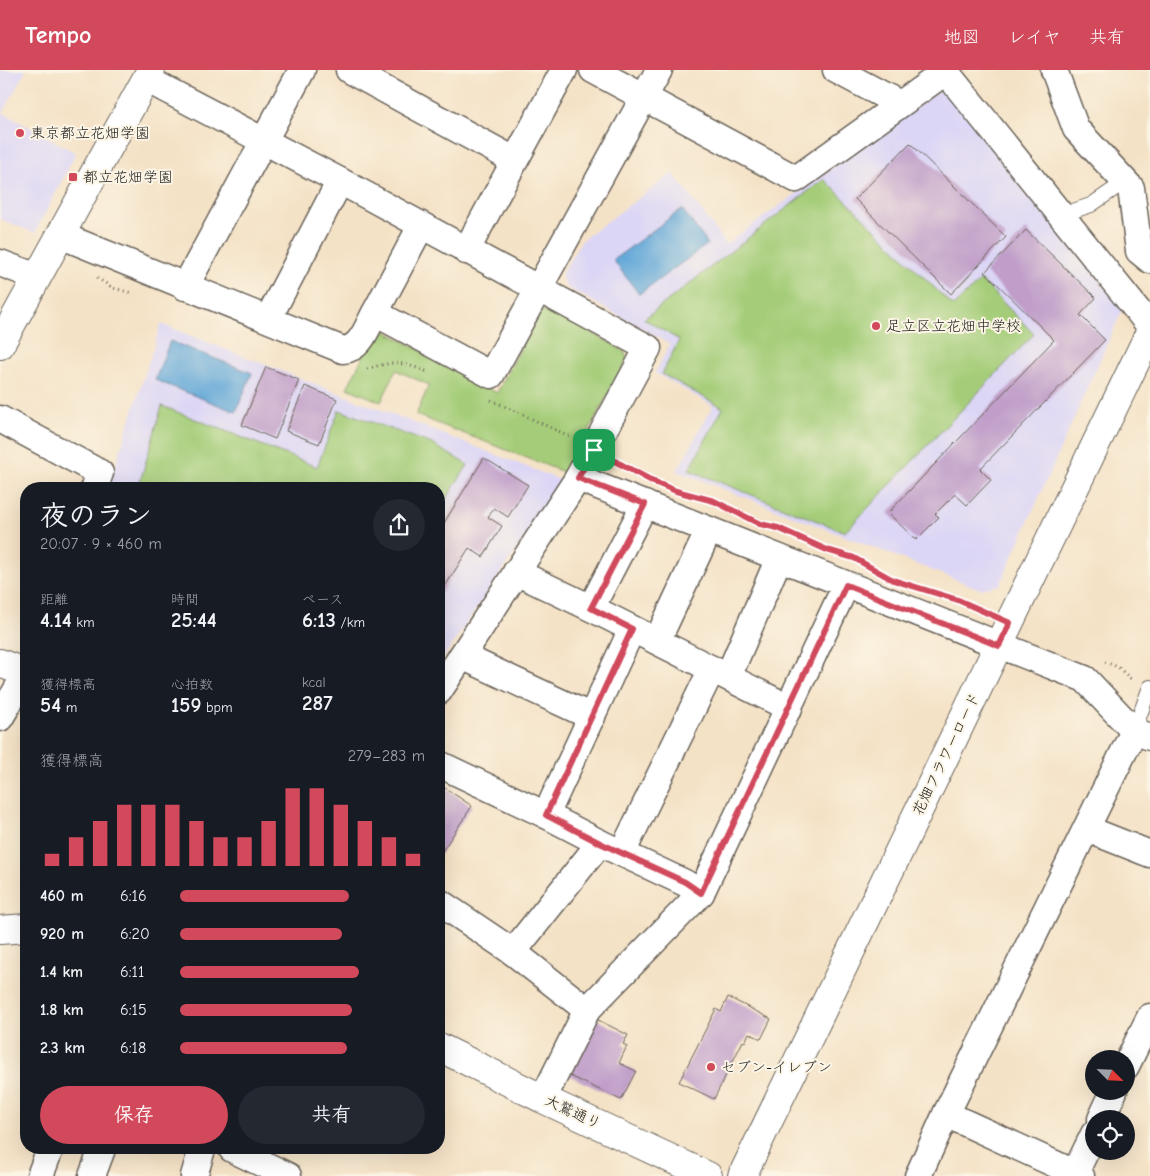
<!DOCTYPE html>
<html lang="ja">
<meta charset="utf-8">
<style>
:root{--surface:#171b24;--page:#242831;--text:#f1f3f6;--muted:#9ea1a6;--accent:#d1495b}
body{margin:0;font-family:"Comic Neue","Klee One",sans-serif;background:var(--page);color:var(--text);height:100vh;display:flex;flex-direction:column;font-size:19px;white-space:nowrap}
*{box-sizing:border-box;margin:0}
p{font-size:16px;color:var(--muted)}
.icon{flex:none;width:28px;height:28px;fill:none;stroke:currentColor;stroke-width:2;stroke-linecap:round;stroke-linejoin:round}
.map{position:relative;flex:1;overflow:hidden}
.details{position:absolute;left:20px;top:412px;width:425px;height:672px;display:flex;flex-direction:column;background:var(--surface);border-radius:20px;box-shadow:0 5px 20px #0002}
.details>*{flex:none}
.needle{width:32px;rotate:114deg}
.fabs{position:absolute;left:1085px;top:980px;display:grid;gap:10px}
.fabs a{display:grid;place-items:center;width:50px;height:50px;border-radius:50%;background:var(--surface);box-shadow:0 5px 20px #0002;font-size:25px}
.pin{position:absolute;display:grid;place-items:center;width:42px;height:42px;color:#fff;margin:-21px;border-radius:10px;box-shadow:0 2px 8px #0006}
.round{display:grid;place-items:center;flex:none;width:52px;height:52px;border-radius:26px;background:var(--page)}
.head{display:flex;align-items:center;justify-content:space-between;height:85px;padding:0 20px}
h1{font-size:28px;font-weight:800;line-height:38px}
.metrics{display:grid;grid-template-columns:repeat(3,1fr);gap:8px;height:85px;padding:5px 20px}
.metrics div{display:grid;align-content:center}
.metrics b{font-size:21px;font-weight:800}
.metrics small{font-size:14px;font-weight:400}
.metrics p{font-size:14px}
.chart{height:140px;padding:10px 20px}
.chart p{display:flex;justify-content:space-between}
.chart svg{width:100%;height:90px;margin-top:5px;stroke:var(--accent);stroke-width:6}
.cta{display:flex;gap:10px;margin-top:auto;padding:10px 20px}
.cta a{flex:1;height:58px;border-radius:30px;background:var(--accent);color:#fff;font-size:20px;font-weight:800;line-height:58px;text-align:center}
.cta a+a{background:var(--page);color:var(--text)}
ul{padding:0 20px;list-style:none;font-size:16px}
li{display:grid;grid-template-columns:80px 60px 1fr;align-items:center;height:38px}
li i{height:12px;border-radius:6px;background:var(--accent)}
header{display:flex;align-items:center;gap:30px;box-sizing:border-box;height:70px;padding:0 25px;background:var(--accent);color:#fff}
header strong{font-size:24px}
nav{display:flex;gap:28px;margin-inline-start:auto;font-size:18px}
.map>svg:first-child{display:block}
</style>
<header>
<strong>Tempo</strong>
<nav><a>地図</a><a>レイヤ</a><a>共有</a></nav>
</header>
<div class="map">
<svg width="1150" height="1106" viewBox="0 0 1150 1106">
<rect width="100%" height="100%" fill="#fcf5e5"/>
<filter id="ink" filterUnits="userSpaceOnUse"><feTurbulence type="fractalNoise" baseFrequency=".02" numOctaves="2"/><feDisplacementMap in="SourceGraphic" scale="10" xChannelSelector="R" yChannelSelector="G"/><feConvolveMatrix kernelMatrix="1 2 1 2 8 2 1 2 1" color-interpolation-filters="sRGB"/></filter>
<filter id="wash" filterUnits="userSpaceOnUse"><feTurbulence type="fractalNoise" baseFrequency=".0096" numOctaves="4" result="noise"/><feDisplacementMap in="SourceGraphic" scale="20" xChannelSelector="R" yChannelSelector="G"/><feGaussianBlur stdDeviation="1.12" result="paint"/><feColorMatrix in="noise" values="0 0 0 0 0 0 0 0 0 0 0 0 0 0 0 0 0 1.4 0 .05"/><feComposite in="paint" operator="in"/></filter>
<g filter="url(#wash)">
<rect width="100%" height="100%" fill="#f4e2c6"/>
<g fill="#dcd6f6">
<path d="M0,0h26l-23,43 73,40 -41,80 -35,-14z"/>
<path d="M939,21l12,1 172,216 -123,277 -20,4 -303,-118 36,-65 -58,-33 15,-29 -104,-57 -5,-12 21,-35 91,-67 53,71z"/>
<path d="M161,254l402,157 -124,183v-175h-331z"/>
</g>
<g fill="#a5cd79" stroke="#60744a">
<path d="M824,109l129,127 28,-26 53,54 -189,198 -156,-62 34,-62 -61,-34 17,-34 -35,-21z"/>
<path d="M551,239l73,42 3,8 -61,114 -150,-58 13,-30 -33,-15 -15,32 -34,-14 27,-53 11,-4 112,62 43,-81z"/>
<path d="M162,336l155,61 22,-57 93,34 36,21 -29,45v-21h-301z"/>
</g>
<g fill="#63a8d8" stroke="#40627a">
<path d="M682,139l26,35 -69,50 -26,-34z"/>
<path d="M170,271l82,32 -16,39 -81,-32z"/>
</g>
<g id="blocks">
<g fill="#c09ec9">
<path d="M910,73l96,94 -55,57 -96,-95z"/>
<path d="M1026,160l70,68 -16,17 25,25 -125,129 11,11 -24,25 -12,-11 -20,20 4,3 -23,23 -28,-27 166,-173 -69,-68z"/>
<path d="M266,297l33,13 -24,59 -33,-14z"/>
<path d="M305,316l32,13 -18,45 -33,-13z"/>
<path d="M484,388l44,27 -20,32 -14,-9 -6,9 14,9 -19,31 -14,-9 -30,48v-65z"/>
<path d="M439,714l33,22 -33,50z"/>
<path d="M728,927l43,22 -10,20 -12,-6 -4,9 -2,-1 -29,58 -35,-17 37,-73 5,3z"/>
<path d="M596,949l32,16 -5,9 4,2 -8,17 17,8 -15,29 -53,-25z"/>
</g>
</g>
</g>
<g filter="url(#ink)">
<use href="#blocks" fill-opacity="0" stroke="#686158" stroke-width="1"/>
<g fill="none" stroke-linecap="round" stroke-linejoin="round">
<defs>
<g id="service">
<path d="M1061,145l30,-10 35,-24"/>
<path d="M1134,661l16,-44"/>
</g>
<g id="minor">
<path d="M349,0l165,90"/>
<path d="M593,0l203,109 152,-109"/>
<path d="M836,0l64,34"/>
<path d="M1054,0l22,59 55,59 8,63 11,9"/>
<path d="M946,2l204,254"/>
<path d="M146,9l194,102 308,167 -70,130 -139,213"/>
<path d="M60,165l283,115c18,-1 24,-23 32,-37l116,62 168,-305"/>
<path d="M466,181l98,-181"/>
<path d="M0,193l37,14"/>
<path d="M185,217l117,-217"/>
<path d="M375,243l46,-87"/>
<path d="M268,249l72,-138"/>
<path d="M0,349l100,54 -6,16"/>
<path d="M578,408l507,201 49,52 16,6"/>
<path d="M516,502l75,36 198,100"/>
<path d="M591,538l54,-104"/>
<path d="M657,571l52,-111"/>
<path d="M462,586l130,61"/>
<path d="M728,607l51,-119"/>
<path d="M0,648l26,-44"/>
<path d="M439,694l107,51 54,28 85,40 16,10"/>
<path d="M546,745l86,-186"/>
<path d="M1087,759l63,25"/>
<path d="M622,783l90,-184"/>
<path d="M439,832l74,50 74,58"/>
<path d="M513,882l87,-109"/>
<path d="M1126,996l24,-49"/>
<path d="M543,1029l44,-89 114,-117 145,-308"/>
<path d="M946,1044l135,62"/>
<path d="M1101,1049l13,-28"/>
<path d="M232,1079l56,27"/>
<path d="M1075,1103l19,-39"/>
<path d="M40,1106l10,-27"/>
<path d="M92,1106l10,-27"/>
<path d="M194,1106l8,-27"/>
<path d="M918,1106l28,-62 188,-383"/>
</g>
<g id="tertiary">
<path d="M0,275l151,-275"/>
<path d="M0,593l26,10"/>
<path d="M0,860l26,-2"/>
<path d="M439,977l104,52 165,77"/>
<path d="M742,1106l408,-844"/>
</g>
</defs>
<use href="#service" stroke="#686158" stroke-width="16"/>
<use href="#minor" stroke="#686158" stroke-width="29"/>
<use href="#tertiary" stroke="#686158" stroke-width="30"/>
<g stroke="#686158" stroke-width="3" stroke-dasharray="1 4" stroke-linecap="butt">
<path d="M97,208l16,10 19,5"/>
<path d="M367,299c28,-9 34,-7 61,3"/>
<path d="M491,330l80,37"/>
<path d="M614,391l17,9"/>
<path d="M696,426l18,5 14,7"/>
<path d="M1105,592l13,5 15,14"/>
</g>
<use href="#service" stroke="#fff" stroke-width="14"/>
<use href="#minor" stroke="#fff" stroke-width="26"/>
<use href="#tertiary" stroke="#fff" stroke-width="28"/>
</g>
</g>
<g fill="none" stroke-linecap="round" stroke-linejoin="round" filter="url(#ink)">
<defs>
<path id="route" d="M594,380l60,32 22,9 38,10 46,23 18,4 49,22 27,8 39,22 65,20 52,23 -11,23 -153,-61 -145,308 -16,-11 -85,-39 -54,-28 86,-186 -41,-21 54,-104 -67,-26z"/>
</defs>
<use href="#route" stroke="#fff" stroke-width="10"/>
<use href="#route" stroke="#d1495b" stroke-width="6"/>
</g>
<g fill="#d1495b" stroke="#fcf5e5" stroke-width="2">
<circle cx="20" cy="63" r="5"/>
<rect x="68" y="102" width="10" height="10" rx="2.5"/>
<circle cx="876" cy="256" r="5"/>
<circle cx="711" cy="997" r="5"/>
</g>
<g text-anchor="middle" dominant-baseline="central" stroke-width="4" stroke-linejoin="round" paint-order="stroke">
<g font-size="15" fill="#1c1c1c" stroke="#fcf5e5" text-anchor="start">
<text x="30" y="63">東京都立花畑学園</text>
<text x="83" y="107">都立花畑学園</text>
<text x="886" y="256">足立区立花畑中学校</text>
<text x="721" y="997">セブン-イレブン</text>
</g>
<g font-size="15" fill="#1c1c1c" stroke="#fcf5e5">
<text transform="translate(946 684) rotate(-64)">花畑フラワーロード</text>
<text transform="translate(573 1042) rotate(25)">大鷲通り</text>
</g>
</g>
</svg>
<div class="fabs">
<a><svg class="needle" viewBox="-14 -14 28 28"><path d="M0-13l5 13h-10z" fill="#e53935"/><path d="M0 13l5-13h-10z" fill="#9ea1a6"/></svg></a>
<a><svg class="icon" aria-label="locate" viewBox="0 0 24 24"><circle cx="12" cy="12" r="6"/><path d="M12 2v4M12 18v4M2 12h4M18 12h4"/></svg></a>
</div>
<div class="pin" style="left:594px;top:380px;background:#1e9e55"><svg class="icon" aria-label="arrive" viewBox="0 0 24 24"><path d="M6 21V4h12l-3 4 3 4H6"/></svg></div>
<section class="details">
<div class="head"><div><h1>夜のラン</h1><p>20:07 · 9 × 460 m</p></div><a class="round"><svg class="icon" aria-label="share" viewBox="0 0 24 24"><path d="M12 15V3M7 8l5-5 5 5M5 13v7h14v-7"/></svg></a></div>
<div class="metrics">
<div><p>距離</p><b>4.14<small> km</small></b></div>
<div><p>時間</p><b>25:44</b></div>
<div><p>ペース</p><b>6:13<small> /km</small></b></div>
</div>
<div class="metrics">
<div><p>獲得標高</p><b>54<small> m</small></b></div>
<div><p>心拍数</p><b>159<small> bpm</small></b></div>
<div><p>kcal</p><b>287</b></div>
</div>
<div class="chart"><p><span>獲得標高</span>279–283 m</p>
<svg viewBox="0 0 160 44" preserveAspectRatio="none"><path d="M5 44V38M15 44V30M25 44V22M35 44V14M45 44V14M55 44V14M65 44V22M75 44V30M85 44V30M95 44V22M105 44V6M115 44V6M125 44V14M135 44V22M145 44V30M155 44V38"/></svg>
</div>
<ul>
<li><b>460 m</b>6:16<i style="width:69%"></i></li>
<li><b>920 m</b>6:20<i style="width:66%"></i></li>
<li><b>1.4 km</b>6:11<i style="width:73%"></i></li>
<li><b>1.8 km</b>6:15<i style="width:70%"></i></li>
<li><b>2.3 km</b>6:18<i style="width:68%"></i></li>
</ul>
<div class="cta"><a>保存</a><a>共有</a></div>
</section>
</div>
